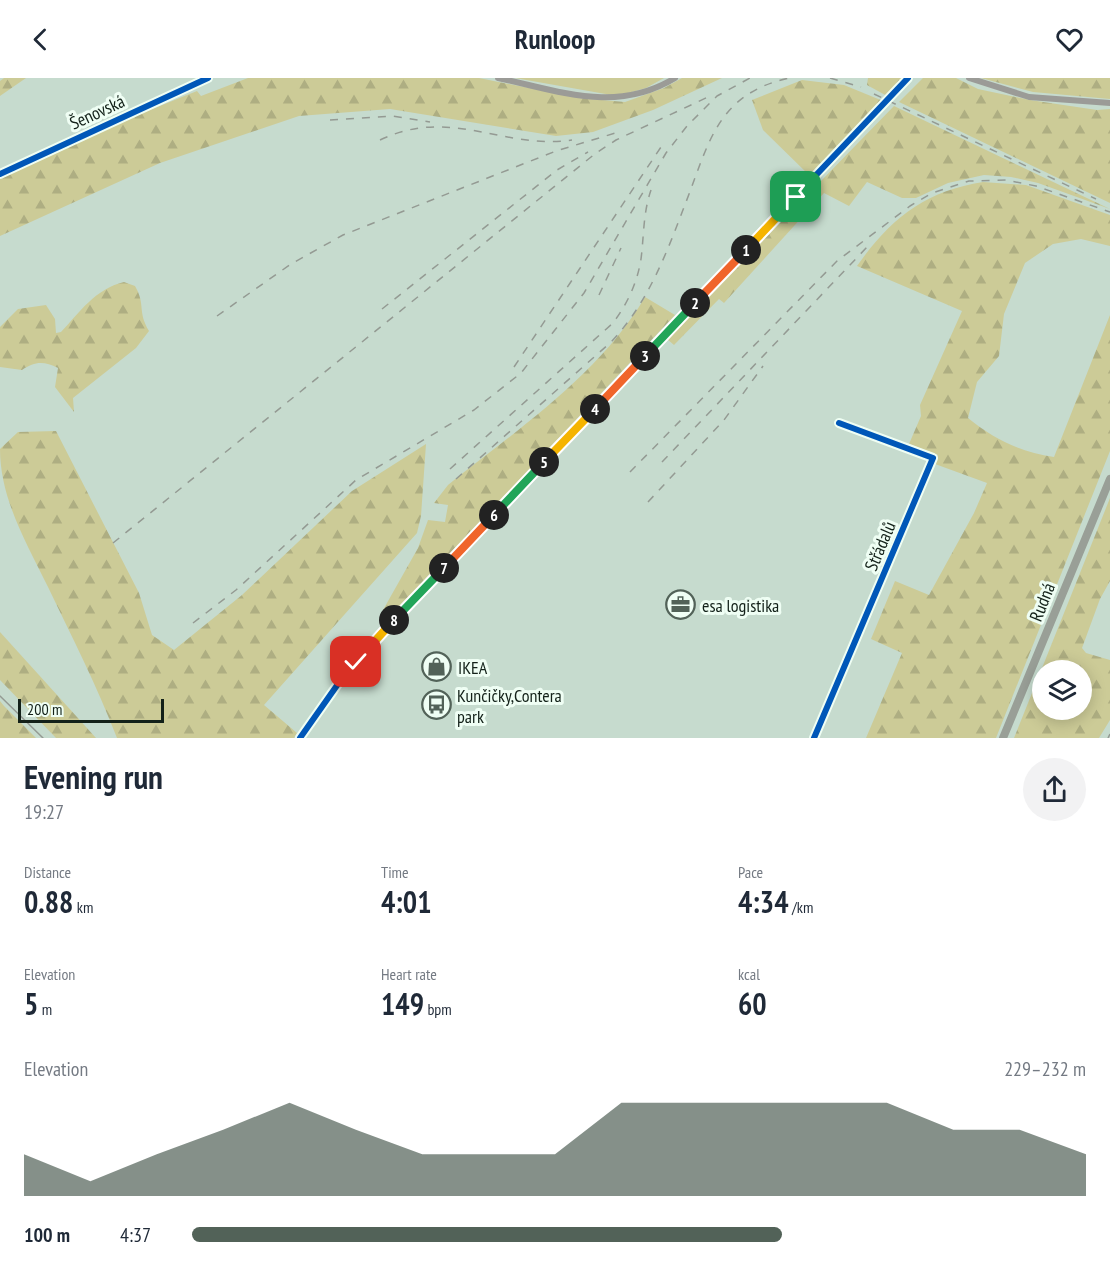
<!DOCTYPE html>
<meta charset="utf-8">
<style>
:root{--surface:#fff;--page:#f2f2f3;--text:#1f2937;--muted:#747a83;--accent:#526258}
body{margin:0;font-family:"PT Sans Narrow",sans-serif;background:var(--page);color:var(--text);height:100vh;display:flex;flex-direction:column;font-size:22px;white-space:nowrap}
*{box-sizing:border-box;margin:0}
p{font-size:20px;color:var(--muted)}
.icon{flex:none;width:33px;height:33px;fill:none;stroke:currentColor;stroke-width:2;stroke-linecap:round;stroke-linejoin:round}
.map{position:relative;height:660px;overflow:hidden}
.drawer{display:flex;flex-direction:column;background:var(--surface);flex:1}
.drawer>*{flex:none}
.controls{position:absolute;left:1032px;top:582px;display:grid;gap:12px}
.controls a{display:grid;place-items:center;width:60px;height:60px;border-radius:50%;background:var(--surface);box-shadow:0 3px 15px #0003;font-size:30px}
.scale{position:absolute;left:18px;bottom:15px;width:146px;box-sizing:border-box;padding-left:6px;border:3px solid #132119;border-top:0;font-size:16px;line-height:21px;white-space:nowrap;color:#132119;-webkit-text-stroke:4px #effef4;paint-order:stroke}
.pin{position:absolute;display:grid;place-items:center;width:51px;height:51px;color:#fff;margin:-26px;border-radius:12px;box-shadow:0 3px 9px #0006}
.km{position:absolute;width:30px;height:30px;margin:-15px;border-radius:50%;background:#222;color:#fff;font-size:16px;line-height:30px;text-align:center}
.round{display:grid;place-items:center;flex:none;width:63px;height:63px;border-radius:32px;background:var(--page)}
.overview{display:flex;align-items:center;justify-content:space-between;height:102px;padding:0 24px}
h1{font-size:33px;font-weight:600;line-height:45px}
.metrics{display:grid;grid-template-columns:repeat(3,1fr);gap:9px;height:102px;padding:6px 24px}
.metrics div{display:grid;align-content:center}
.metrics b{font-size:30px;font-weight:600}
.metrics small{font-size:16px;font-weight:400}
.metrics p{font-size:16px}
.chart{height:168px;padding:12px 24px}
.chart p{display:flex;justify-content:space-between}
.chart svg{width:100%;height:108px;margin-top:6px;fill:var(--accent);opacity:.7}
ul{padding:0 24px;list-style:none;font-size:20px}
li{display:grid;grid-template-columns:96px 72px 1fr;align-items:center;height:45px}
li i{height:15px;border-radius:8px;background:var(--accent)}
header{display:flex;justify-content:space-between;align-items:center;height:78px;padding:0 24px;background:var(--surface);font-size:27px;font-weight:600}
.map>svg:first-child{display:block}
</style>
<header><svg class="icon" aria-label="back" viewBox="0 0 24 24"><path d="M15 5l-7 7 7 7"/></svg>Runloop<svg class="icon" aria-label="heart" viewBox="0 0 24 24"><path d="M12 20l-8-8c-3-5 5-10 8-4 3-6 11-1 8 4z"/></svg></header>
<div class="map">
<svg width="1110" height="660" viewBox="0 0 1110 660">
<defs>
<pattern id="forest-firs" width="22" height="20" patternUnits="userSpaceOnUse" patternTransform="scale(1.5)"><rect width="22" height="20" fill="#cccb97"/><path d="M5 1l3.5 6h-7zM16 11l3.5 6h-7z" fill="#aeae82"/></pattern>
</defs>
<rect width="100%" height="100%" fill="#c6dbce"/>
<path fill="#cccb97" d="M515,0h149l-18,10 -29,8z"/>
<g fill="url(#forest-firs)" fill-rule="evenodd">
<path d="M4,0h22l-26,18v-15z"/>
<path d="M248,0h231l100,20 46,4 39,-14 18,-10h40l-69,32 -60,22 -37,4 -166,-27 -91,7 -139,47 -160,73v-57l135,-63 62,-25 4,5z"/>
<path d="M868,0h34l-15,18 -20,-11z"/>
<path d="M923,0h33l22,11 52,11 67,10 13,-1v94l-211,-101z"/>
<path d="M981,0h129v21l-77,-7z"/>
<path d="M802,2l42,5 39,16 -72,76 -48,-47 -11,-30z"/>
<path d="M894,28l216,103 -72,-26 -27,-6 -27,-2 -36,8 -32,15h-14l-35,-16 -18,24 -25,-13 -100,110 -5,-4 -45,46 -7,-6z"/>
<path d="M983,104l43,3 84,30v31l-29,-7 -28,5 -28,19 -21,51 -5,42 -22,26 -9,36c26,21 52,34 86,39l56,-142v136l-114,287h-130l36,-85 -31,-14 24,-58 34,14 45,-82 13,-30 -52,-19 3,-9 -29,-11 12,-28 -1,-11 42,-94 -105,-45c33,-47 68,-75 126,-84z"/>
<path d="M124,204l11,4c11,19 2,25 14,45l-13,17 -63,50 1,14 -19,-25 3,-19c-14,-7 -23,-7 -36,2l-22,-3v-40l18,-18 28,-4 9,14 1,14 5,-1c19,-20 34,-43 63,-50z"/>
<path d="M645,219l30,18 -290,307 -2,-12 35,-62 10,-28 17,2 3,-17 -14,-2 14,-18c70,-56 151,-110 197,-188z"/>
<path d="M56,353l83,162 13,42 22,15 68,-55 110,-104 74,-47 -5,72 -4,17 -153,172 33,28 -3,5h-177c-20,-52 -45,-101 -69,-151 -21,-43 -48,-88 -48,-138l18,-17z"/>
<path d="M1110,420v83l-10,18 -18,49 4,5 24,7v60l-11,18h-85zM1042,592h40v40h-40z"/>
<path d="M0,554l96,106h-40l-56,-58z"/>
<path d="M0,623l4,5 32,32h-36z"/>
</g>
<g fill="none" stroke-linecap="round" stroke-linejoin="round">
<g stroke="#9b9b97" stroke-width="6">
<path d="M498,0c62,13 118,36 177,0"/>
<path d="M969,0l60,19 81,6"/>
<path d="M0,96l208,-96"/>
<path d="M300,660l38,-54 44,-51 526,-555"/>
<path d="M814,660l119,-280 -94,-35"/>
</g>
<path stroke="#999f97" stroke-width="8" d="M1003,660l107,-259"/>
<path stroke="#949a93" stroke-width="1.5" d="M0,618l43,42"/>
<g stroke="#949a93" stroke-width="1.5" stroke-dasharray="8 8" stroke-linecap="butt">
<path d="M830,0l31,9"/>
<path d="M874,16l222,105"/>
<path d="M330,42l62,-4 38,6"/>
<path d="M380,62c71,-34 122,10 192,0"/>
<path d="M599,217l22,-47"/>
<path d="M382,231l175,-139 31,-18"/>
<path d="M217,238l74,-52 52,-29 213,-84 66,-20"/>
<path d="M514,289l147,-220"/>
<path d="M662,384l207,-217"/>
<path d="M450,391l163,-146c14,-19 24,-39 28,-64 3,-23 2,-46 10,-69"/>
<path d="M630,394l207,-211 73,-55 22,-13 37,-12 37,-1 30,6 74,26"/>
<path d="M456,401l154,-136c38,-39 57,-91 76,-141 23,-59 31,-108 103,-124"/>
<path d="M648,424l76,-82 39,-54"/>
<path d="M113,465l483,-390 20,-13 92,-43"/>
<path d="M193,545l43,-33 120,-110 118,-70 47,-37 63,-80 82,-140 21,-27 30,-30 33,-18"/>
<path d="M1108,660l2,-4"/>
</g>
<defs>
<g id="cycleway">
<path d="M0,96l208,-96"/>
<path d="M300,660l38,-54 44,-51 526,-555"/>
<path d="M814,660l119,-280 -94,-35"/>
</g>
</defs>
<use href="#cycleway" stroke="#effef4" stroke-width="10"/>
<use href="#cycleway" stroke="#0057b8" stroke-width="6"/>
</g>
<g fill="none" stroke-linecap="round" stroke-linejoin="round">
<defs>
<path id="split-1" d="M746,172l50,-53"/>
<path id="split-2" d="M695,225l51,-53"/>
<path id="split-3" d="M645,278l50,-53"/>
<path id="split-4" d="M595,331l50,-53"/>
<path id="split-5" d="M544,384l51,-53"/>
<path id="split-6" d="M494,437l50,-53"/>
<path id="split-7" d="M444,490l50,-53"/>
<path id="split-8" d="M394,542l50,-52"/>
<path id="split-9" d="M356,584l38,-42"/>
</defs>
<use href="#split-1" stroke="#fff" stroke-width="12"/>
<use href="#split-2" stroke="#fff" stroke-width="12"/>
<use href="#split-3" stroke="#fff" stroke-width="12"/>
<use href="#split-4" stroke="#fff" stroke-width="12"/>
<use href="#split-5" stroke="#fff" stroke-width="12"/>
<use href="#split-6" stroke="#fff" stroke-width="12"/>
<use href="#split-7" stroke="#fff" stroke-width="12"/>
<use href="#split-8" stroke="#fff" stroke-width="12"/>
<use href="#split-9" stroke="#fff" stroke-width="12"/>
<use href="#split-1" stroke="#f5b400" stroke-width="8"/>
<use href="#split-2" stroke="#f0652b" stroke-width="8"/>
<use href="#split-3" stroke="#22a559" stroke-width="8"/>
<use href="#split-4" stroke="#f0652b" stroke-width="8"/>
<use href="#split-5" stroke="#f5b400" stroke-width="8"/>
<use href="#split-6" stroke="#22a559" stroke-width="8"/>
<use href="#split-7" stroke="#f0652b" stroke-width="8"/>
<use href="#split-8" stroke="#22a559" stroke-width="8"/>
<use href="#split-9" stroke="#f5b400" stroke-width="8"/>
</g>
<defs>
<symbol id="office-ring" viewBox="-11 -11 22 22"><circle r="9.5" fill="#effef4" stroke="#526258" stroke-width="1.5"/><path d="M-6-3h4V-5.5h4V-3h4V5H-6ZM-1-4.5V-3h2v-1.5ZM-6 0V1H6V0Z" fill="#526258"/></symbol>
<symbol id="shop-ring" viewBox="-11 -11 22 22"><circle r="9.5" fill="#effef4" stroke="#526258" stroke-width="1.5"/><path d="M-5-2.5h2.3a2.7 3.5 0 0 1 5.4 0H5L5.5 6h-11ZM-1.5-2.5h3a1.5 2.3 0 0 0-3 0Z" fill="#526258"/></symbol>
<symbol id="bus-ring" viewBox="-11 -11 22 22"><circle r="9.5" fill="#effef4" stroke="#526258" stroke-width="1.5"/><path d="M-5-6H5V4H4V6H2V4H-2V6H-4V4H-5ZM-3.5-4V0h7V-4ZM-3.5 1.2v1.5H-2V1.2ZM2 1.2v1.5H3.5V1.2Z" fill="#526258"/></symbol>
</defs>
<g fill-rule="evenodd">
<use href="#office-ring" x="664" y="510" width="33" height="33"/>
<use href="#shop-ring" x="420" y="572" width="33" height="33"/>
<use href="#bus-ring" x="420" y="610" width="33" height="33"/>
</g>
<g text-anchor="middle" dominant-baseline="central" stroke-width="6" stroke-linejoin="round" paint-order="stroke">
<g font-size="18" fill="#132119" stroke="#effef4">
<text transform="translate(97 34) rotate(-25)">Šenovská</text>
<text transform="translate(880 468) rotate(-67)">Střádalů</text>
<text transform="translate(1042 524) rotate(-68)">Rudná</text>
</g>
<g font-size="18" fill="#132119" stroke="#effef4" text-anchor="start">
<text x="702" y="527">esa logistika</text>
<text x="458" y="589">IKEA</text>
<text x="457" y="617">Kunčičky,Contera<tspan x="457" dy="21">park</tspan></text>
</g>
</g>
</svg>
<div class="controls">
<a><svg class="icon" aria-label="layers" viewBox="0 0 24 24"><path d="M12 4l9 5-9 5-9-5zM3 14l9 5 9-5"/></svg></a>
</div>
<div class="scale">200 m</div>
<div class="pin" style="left:796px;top:119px;background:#1e9e55"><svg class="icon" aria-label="arrive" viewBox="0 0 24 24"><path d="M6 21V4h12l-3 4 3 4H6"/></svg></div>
<div class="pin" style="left:356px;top:584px;background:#d93025"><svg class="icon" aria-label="check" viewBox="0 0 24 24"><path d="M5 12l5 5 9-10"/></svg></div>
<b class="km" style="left:746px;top:172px">1</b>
<b class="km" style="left:695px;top:225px">2</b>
<b class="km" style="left:645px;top:278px">3</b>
<b class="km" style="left:595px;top:331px">4</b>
<b class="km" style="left:544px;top:384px">5</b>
<b class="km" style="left:494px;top:437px">6</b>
<b class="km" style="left:444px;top:490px">7</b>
<b class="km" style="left:394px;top:542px">8</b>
</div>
<section class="drawer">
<div class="overview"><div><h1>Evening run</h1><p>19:27</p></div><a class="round"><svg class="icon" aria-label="share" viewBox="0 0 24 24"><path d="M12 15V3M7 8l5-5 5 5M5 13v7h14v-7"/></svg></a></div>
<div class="metrics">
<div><p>Distance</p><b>0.88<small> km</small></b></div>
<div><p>Time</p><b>4:01</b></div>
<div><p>Pace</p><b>4:34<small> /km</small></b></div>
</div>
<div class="metrics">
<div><p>Elevation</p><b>5<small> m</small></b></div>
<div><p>Heart rate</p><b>149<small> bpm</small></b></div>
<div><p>kcal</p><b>60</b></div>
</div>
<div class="chart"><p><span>Elevation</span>229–232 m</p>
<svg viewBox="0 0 160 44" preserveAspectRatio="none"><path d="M0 44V27L10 38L20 27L30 17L40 6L50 17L60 27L70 27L80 27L90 6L100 6L110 6L120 6L130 6L140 17L150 17L160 27V44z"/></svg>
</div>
<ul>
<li><b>100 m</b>4:37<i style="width:66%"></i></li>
</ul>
</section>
